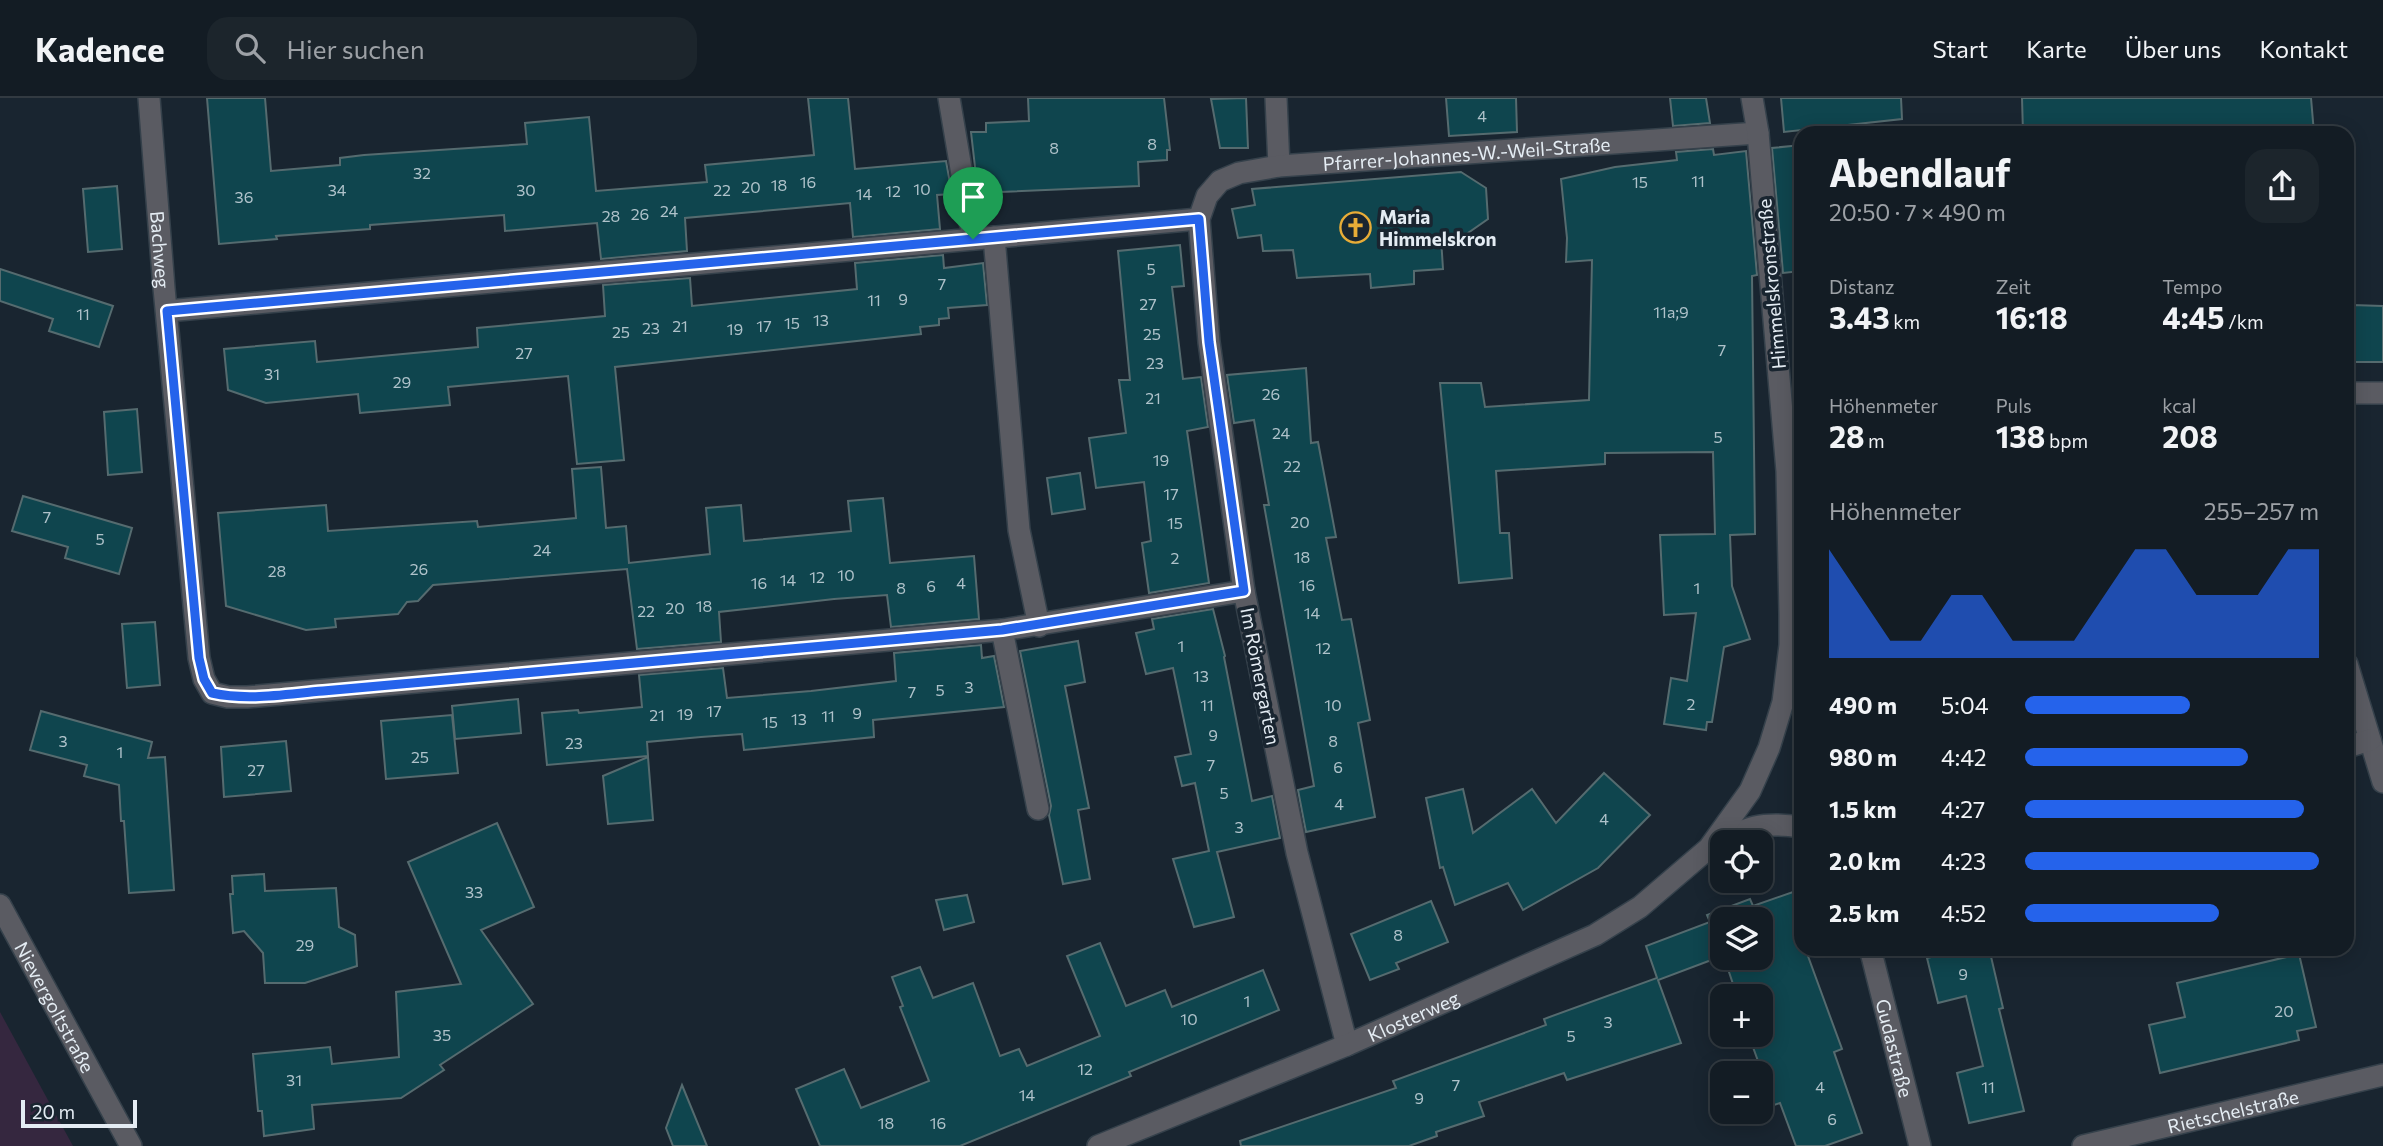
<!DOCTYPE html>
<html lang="de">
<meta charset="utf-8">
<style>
:root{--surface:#131c24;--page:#1c252c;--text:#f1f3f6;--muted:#9da1a6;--line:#323a41;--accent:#2563eb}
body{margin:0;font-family:Commissioner,sans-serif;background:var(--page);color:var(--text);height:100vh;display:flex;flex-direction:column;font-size:26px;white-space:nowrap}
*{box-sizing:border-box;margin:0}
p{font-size:23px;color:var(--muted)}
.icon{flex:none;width:38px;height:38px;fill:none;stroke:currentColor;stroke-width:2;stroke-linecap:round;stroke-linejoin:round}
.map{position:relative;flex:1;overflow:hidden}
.details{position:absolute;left:1794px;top:28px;width:560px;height:830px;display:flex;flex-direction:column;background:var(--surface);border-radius:21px;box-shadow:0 4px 18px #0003,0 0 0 2px var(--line)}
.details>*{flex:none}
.tools{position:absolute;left:1710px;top:732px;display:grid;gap:14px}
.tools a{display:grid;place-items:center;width:63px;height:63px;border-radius:14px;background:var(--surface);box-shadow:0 4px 18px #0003,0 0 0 2px var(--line);font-size:35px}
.scale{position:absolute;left:21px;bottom:18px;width:116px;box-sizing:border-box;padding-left:7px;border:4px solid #e4ecf3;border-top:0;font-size:19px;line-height:24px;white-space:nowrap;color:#e4ecf3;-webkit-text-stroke:5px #192530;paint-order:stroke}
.pin{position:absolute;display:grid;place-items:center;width:60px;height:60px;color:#fff;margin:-72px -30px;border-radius:50% 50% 50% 0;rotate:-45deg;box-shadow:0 0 7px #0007}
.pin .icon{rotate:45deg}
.round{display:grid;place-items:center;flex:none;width:74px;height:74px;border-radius:21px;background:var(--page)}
.overview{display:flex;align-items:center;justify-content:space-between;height:119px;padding:0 35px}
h1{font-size:38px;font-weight:700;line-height:52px}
.metrics{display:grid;grid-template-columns:repeat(3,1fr);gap:10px;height:119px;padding:7px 35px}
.metrics div{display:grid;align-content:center}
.metrics b{font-size:30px;font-weight:700}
.metrics small{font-size:19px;font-weight:400}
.metrics p{font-size:19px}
.chart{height:196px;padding:14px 35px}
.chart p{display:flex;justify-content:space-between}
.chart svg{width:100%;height:126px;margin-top:7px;fill:var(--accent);opacity:.7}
ul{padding:0 35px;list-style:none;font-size:23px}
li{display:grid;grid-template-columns:112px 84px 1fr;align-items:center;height:52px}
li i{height:18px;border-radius:9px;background:var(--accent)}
header{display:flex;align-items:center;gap:42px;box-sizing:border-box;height:98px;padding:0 35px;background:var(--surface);border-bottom:2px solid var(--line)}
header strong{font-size:33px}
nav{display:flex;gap:38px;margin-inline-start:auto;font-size:24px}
.search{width:490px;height:63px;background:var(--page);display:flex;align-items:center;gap:18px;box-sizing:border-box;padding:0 24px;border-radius:21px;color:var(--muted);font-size:26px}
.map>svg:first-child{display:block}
</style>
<header>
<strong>Kadence</strong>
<div class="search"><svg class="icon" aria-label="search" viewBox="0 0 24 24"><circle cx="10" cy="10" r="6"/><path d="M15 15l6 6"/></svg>Hier suchen</div>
<nav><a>Start</a><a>Karte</a><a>Über uns</a><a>Kontakt</a></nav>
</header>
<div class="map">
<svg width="2383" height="1048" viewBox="0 0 2383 1048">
<rect width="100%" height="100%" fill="#192530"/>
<path fill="#35273f" d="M0,914l73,134h-73z"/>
<g fill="#0f454e" stroke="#556b6f" stroke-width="2">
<path d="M207,0h58l6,73 69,-6v-7l24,-3 163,-11 -2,-21 64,-6 7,74 111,-9 -2,-17 109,-10 -6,-57h40l7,71 91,-8 6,33 -15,1 3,34 -87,8 -3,-34 -54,5 -111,10 2,33 -86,8 -4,-36 -92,8 -1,-16 -134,10v4l-94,7 1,3 -58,5z"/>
<path d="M1028,0h136l6,52h-3v10l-29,2 1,24 -161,7 -7,-61h15v-9l43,-2z"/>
<path d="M1246,0l2,50h-28l-9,-49z"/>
<path d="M1446,0h70l1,34 -68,4z"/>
<path d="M1670,0h36l4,25 -37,3z"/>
<path d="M1781,0h120l1,21 -118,13z"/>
<path d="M2022,0h289l3,35h-152v-7l-139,7z"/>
<path d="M1801,47v126l-18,2 -11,-125z"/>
<path d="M1713,51l1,6 32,-4 11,124 -5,1 3,258 -25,1 2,51 18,53 -26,8 -12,75h-5l-1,8 -42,-6 7,-46 16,3 9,-68 -32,2 -4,-80 55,-1 -2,-82 -108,1v11l-109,7 4,62h9l3,45 -53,5 -19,-200h41l4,24 104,-7 3,-140 -26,2 1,-24 -6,-59 54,-12 62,-7 -1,-8z"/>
<path d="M1461,74l25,16 2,31 -23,16 -24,3 2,31 -29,2v13l-43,4 -1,-14 -73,4 -4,-28 -30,1 -2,-16 -23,3 -6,-29 23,-4 -3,-16z"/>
<path d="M117,88l5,63 -34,3 -5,-63z"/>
<path d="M1180,147l4,41 -12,1 11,92 18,-2 7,50 -21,4 22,152 -60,10 -7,-50 9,-2 -7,-59 -48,6 -7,-50 37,-5 -7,-53h11l-12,-129z"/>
<path d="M943,157l1,13 39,-5 4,42 -39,3 1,10 -10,1v6l-19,2 1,7 -306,33 9,93 -47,4 -9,-88 -120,11 2,18 -90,8 -2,-19 -92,9 -38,-13 -4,-41 91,-8 2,21 161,-15 -1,-19 128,-12 -2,-31 87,-7 2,28 165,-17 -2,-26z"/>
<path d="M0,171l113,37 -14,41 -50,-16 4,-12 -53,-18z"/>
<path d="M2352,207l31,1v56h-32z"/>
<path d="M1306,270l5,75 7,-1 18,95 -10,1 16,82 9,-1 19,101 -12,3 17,94 -69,15 -8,-42 16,-4 -50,-281h5l-15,-85 -20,3 -7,-48z"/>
<path d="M137,311l5,63 -34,3 -4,-63z"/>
<path d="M601,369l5,61 20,-2 3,37 81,-9 -4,-46 35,-3 3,36 107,-10 -3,-30 35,-3 7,65 84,-7 5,63 -88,8 -4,-32 -53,4 -115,13 2,30 -84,7 -10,-80 -194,16 -15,16 -11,1 -9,12 -63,5 1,8 -30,3 -80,-24 -8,-93 108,-8 2,26 149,-10 1,6 98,-9 -4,-49z"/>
<path d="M1080,375l5,36 -33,5 -5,-36z"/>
<path d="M23,398l109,32 -13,46 -54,-16 3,-11 -56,-16z"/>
<path d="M1213,511l12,47 -1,1 28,144 20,-5 8,42 -63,14 17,65 -40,10 -21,-68 36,-8 -14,-68 -13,3 -7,-29 16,-3 -18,-86 -27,6 -10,-41 18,-4 -2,-10z"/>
<path d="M155,524l5,63 -33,3 -5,-64z"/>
<path d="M1078,543l7,41 -20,4 24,122 -11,2 12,69 -27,5 -14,-69 2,-9 -31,-155z"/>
<path d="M981,547l1,13 12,-2 10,51 -131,13 1,17 -130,13 -2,-16 -41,3 -54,5 1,14 -101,9 -5,-52 36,-3 1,3 63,-6 -3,-32 84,-7 4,30 84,-7 85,-10 -2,-28z"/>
<path d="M518,601l3,34 -66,6 -3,-33z"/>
<path d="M41,613l111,31 -4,16 17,-1 9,133 -45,3 -5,-72h-3l-2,-36 -35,-9 3,-11 -57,-15z"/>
<path d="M452,617l6,58 -72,6 -5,-58z"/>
<path d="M286,643l5,50 -67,6 -3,-50z"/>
<path d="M648,659l5,63 -45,4 -5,-48z"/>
<path d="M1604,675l46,42 -52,53 -75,42 -15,-27 -53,22 -12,-38 -3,1 -14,-70 37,-9 10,44 59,-44 24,34z"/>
<path d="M497,725l37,84 -53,23 52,74 -93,61 4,5 -43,28 -89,7 2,24 -50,7 -2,-25h-4l-5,-57 77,-7 2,17 67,-7 -3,-65 65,-8 -53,-122z"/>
<path d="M264,776l1,17 71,-3 3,39 16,8 2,31 -52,17h-40l-2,-30 -19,-22 -11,2 -3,-39h3l-1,-18z"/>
<path d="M1793,794l8,21v35h4l37,101 -8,3 28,81 -37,13h-29l-16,-43 -6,2 -24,-66 -6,2 -2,-7h18v-38h-23l-13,-39h36v-38h-38v37l-64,24 23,63 -114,37 -3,-7 -85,29 5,14 -48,16 1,4 -28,10h-168l-1,-5 156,-53 -3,-7 153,-56 -2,-6 113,-41 -11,-32 64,-24 -3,-7 43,-16 3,7z"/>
<path d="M967,797l7,27 -30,8 -8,-30z"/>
<path d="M1431,803l17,41 -52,21 3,6 -29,11 -19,-46z"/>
<path d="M1100,845l26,63 39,-16 7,17 91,-37 16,40 -150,62 2,4 -171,70h-140l-24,-57 48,-20 17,39 68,-27 -29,-74 3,-1 -11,-29 28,-10 13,31 40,-15 27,73 19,-7 8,17 73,-30 -33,-80z"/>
<path d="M1969,850h20l14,60 -4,1 25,102 -55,12 -12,-50 26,-7 -17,-70 -28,7 -11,-45z"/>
<path d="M2299,856l17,73 -19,4 2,9 -139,33 -11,-48 36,-8 -8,-34z"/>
<path d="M682,987l25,61h-34l-7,-18z"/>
</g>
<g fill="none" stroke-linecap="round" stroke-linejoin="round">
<defs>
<g id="minor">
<path id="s1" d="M149,0l15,190 35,370 5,21 8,14 16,4h19l755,-67 242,-39"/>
<path d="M949,0l24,141"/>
<path d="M1276,0l3,68"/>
<path d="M994,139l25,293 20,96"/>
<path d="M167,213l1032,-92"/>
<path d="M2347,295h36"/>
<path d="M1002,532l36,179"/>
<path d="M2347,566l36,118"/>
<path d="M2347,649l23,-7"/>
<path d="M1714,747c34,-18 47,-24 87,-18"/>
<path id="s2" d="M0,807l131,241"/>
<path id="s3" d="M1870,850l50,198"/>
<path id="s4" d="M1347,947l-50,-192 -53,-262 -35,-249 -10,-123 8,-23 13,-15 19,-8 40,-7 479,-33"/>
<path id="s5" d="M1098,1048l249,-101 248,-110 45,-28 69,-59 41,-57 19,-43 14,-46 7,-57v-30l-3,-144 -29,-338 -6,-35"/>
<path id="s6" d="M2083,1048l300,-71"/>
</g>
</defs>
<use href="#minor" stroke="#35414b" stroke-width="24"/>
<use href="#minor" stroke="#5a5b62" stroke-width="21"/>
</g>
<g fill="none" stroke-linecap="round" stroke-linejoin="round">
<defs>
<path id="route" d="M1199,121l10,123 35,249 -242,39 -679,61c-37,3 -75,10 -111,2l-8,-14 -5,-21 -32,-347z"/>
</defs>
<use href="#route" stroke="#fff" stroke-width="14"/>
<use href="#route" stroke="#2563eb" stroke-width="9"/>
</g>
<defs>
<symbol id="church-ring" viewBox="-11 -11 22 22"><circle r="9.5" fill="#192530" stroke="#e8ac37" stroke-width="1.5"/><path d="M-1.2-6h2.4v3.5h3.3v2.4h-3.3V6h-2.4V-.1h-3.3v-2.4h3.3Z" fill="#e8ac37"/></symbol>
</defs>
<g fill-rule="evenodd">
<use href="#church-ring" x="1338" y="112" width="35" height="35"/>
</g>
<g text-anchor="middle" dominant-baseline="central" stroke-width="7" stroke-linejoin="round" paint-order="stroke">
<g font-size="16" fill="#afc2ca">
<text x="1482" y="17">4</text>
<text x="1152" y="45">8</text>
<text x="1054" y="49">8</text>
<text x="422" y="74">32</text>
<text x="1698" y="82">11</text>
<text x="808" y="83">16</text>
<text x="1640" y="83">15</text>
<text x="779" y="86">18</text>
<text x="751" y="88">20</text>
<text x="922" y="90">10</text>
<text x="337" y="91">34</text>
<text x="526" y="91">30</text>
<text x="722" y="91">22</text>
<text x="893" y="92">12</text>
<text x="864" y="95">14</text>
<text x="244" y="98">36</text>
<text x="669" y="112">24</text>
<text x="640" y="115">26</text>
<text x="611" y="117">28</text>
<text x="1151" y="170">5</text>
<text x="942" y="185">7</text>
<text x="903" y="200">9</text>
<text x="874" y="201">11</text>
<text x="1148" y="205">27</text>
<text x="1671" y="213">11a;9</text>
<text x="83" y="215">11</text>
<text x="821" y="221">13</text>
<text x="792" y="224">15</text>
<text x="680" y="227">21</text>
<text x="764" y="227">17</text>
<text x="651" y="229">23</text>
<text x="735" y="230">19</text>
<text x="621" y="233">25</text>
<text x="1152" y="235">25</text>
<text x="1722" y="251">7</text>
<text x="524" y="254">27</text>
<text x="1155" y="264">23</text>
<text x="272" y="275">31</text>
<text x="402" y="283">29</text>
<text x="1271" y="295">26</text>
<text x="1153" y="299">21</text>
<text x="1281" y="334">24</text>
<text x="1718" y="338">5</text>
<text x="1161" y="361">19</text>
<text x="1292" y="367">22</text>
<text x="1171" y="395">17</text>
<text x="47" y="418">7</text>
<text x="1300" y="423">20</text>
<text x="1175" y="424">15</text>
<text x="100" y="440">5</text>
<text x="542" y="451">24</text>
<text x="1302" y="458">18</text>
<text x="1175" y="459">2</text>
<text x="419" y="470">26</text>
<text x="277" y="472">28</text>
<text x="846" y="476">10</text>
<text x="817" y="478">12</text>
<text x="788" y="481">14</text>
<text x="759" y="484">16</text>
<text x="961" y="484">4</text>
<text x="1307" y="486">16</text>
<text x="931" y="487">6</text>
<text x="901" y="489">8</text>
<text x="1697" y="489">1</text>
<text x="704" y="507">18</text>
<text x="675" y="509">20</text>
<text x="646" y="512">22</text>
<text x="1312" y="514">14</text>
<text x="1181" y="547">1</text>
<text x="1323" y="549">12</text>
<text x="1201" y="577">13</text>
<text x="969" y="588">3</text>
<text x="940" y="591">5</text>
<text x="912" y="593">7</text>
<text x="1691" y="605">2</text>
<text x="1207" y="606">11</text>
<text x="1333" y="606">10</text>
<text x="714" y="612">17</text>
<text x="857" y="614">9</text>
<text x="685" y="615">19</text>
<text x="657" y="616">21</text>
<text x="828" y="617">11</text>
<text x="799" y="620">13</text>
<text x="770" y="623">15</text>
<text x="1213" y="636">9</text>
<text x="63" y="642">3</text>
<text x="1333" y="642">8</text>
<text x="574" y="644">23</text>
<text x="120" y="653">1</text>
<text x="420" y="658">25</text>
<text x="1211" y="666">7</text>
<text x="1338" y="668">6</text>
<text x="256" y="671">27</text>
<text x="1224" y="694">5</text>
<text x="1339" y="705">4</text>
<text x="1604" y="720">4</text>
<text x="1239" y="728">3</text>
<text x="474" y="793">33</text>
<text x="1398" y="836">8</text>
<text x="305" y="846">29</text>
<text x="1963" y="875">9</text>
<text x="1247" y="902">1</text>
<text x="2284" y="912">20</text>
<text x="1189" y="920">10</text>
<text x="1608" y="923">3</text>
<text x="442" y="936">35</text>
<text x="1571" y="937">5</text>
<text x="1085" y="970">12</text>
<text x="294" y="981">31</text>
<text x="1456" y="986">7</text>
<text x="1820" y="988">4</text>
<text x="1988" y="988">11</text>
<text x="1027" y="996">14</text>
<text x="1419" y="999">9</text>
<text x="1832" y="1020">6</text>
<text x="886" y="1024">18</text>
<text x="938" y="1024">16</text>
</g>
<g font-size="19" fill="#e4ecf3" stroke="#192530">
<text stroke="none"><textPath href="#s4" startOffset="1134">Pfarrer-Johannes-W.-Weil-Straße</textPath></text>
<text stroke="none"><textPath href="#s1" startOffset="152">Bachweg</textPath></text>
<text transform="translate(1771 186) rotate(-95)">Himmelskronstraße</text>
<text transform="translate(1261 578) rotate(79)">Im Römergarten</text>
<text stroke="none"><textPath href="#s2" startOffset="116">Nievergoltstraße</textPath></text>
<text stroke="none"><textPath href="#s5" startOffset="341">Klosterweg</textPath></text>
<text stroke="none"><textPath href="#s3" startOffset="103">Gudastraße</textPath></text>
<text stroke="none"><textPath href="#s6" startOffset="154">Rietschelstraße</textPath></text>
</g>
<g font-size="19" font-weight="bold" fill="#e4ecf3" stroke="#192530" text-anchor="start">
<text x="1379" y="118">Maria<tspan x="1379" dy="22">Himmelskron</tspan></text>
</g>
</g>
</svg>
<div class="tools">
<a><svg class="icon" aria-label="locate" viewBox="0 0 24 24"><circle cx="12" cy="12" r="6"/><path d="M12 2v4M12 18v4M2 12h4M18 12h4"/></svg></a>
<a><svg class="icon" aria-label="layers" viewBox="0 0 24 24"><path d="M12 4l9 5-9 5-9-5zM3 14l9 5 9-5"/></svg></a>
<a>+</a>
<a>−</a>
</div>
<div class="scale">20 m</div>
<div class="pin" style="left:973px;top:141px;background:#1e9e55"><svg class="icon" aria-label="arrive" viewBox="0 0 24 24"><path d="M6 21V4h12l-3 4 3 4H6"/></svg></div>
<section class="details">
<div class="overview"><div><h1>Abendlauf</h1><p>20:50 · 7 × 490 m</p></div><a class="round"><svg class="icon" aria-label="share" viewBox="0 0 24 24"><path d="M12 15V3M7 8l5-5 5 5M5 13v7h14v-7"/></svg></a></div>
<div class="metrics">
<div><p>Distanz</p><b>3.43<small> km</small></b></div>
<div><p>Zeit</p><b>16:18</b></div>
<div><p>Tempo</p><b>4:45<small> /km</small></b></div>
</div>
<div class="metrics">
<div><p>Höhenmeter</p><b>28<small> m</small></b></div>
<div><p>Puls</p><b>138<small> bpm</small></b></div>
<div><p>kcal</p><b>208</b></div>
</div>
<div class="chart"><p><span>Höhenmeter</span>255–257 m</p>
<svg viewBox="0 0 160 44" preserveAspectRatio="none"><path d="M0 44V6L10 22L20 38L30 38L40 22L50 22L60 38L70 38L80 38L90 22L100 6L110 6L120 22L130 22L140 22L150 6L160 6V44z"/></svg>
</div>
<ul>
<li><b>490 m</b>5:04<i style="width:56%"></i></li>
<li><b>980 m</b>4:42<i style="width:76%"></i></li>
<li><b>1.5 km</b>4:27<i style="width:95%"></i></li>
<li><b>2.0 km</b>4:23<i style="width:100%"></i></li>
<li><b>2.5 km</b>4:52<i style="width:66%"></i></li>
</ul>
</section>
</div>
